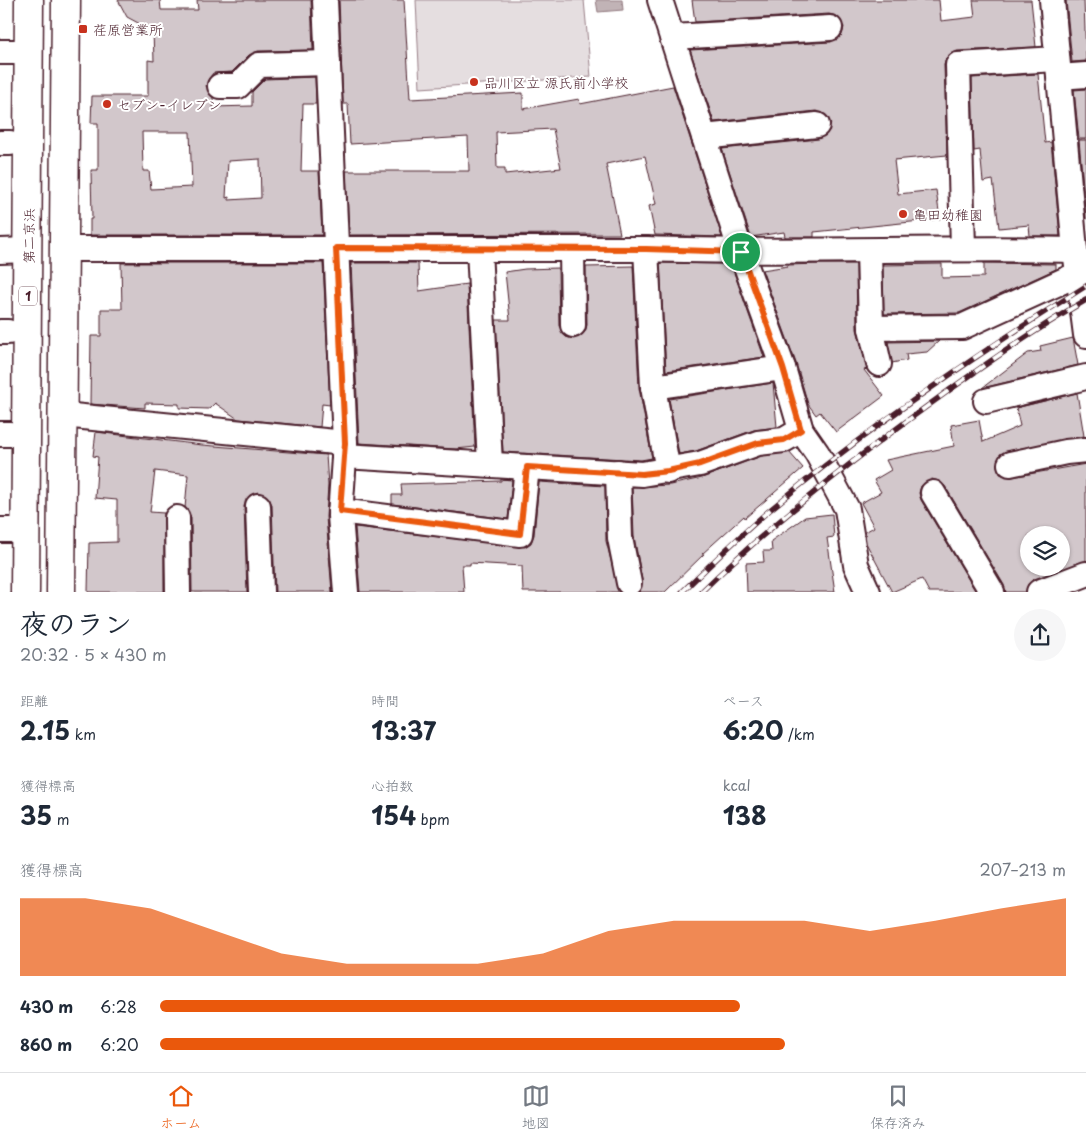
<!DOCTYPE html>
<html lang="ja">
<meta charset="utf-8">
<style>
:root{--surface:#fff;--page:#f6f6f7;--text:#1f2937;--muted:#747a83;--line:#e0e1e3;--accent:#ea580c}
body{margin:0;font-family:"Playpen Sans","Klee One",sans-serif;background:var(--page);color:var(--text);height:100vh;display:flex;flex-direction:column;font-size:19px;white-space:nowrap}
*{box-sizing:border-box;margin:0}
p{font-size:16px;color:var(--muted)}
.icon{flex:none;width:28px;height:28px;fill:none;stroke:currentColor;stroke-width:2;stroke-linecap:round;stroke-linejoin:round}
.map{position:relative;height:592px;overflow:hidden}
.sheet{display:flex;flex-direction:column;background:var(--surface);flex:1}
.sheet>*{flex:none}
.buttons{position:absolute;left:1020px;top:526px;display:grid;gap:10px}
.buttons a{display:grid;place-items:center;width:50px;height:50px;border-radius:50%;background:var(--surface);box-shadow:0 1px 4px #0004;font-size:25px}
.pin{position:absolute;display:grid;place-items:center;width:42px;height:42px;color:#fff;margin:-21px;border:2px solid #fff;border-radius:50%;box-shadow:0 1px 5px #0007}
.round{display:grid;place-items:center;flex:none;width:52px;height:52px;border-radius:26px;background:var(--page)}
.head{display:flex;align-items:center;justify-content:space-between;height:85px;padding:0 20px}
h1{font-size:28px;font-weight:700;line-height:38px}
.stats{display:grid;grid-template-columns:repeat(3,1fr);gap:8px;height:85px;padding:5px 20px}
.stats div{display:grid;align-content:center}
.stats b{font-size:25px;font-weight:700}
.stats small{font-size:14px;font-weight:400}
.stats p{font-size:14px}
.chart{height:140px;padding:10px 20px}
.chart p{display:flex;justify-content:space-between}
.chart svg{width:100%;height:90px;margin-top:5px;fill:var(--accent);opacity:.7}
ul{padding:0 20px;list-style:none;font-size:16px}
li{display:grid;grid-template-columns:80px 60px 1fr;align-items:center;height:38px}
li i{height:12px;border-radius:6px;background:var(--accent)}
.menu{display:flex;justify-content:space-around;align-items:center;height:70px;border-top:1px solid var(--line);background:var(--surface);font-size:14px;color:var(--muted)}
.menu a{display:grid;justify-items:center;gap:2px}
.menu .selected{color:var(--accent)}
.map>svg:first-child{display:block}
</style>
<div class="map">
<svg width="1086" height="592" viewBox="0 0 1086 592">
<rect width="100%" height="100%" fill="#fff"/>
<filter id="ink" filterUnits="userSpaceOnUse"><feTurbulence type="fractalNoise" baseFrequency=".02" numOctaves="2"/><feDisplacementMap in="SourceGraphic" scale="10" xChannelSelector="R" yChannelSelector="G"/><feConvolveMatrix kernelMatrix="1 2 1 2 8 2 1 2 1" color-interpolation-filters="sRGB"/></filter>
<g filter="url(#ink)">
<path fill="#e5dee0" stroke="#987e86" d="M416,0h168l7,77 -171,11z"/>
<path fill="#c1b3b6" stroke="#91787e" d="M596,0h26l1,10 -25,2z"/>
<g fill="#d2c7cb" stroke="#4a1f2b" fill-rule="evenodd">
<path d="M118,0h42l1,10h37l-1,-10h114l2,50 -55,1 -9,4 -17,17 -19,1 -5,7 -2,6 7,12v9l39,-1v-14l13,-13 50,-2 1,27h-13l-2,67h18l3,64h-232v-16h2l-1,-49h7v-47h-7l1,-27h56v-36l6,1 -1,-30 -26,-14zM142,132h48l2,55 -41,2 -2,-18h-6zM260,159l1,39 -32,2v-3l-3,1 2,-37z"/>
<path d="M339,0h65l6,99 113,-6v16l56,-10 1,5 93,-18 49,151 -67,-2 -6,-29 7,-2 -11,-48 -39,8 14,70 -271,1 -3,-64h123l-1,-34 -118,7 -2,-40h-5zM553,129l8,39 -56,6v-6h-8l-1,-36z"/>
<path d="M692,0h247l2,21 34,-4 -2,-17h58l5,47 -79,4 -11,7 -2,7 3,90 -53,5 4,34 38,-4 4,29 -126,13v5h-29l-1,-5 -33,5 -29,-88 97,-10 10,-8 2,-8 -8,-10 -7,-2 -102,11 -24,-72 141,-8 11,-7 2,-8 -7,-11 -8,-2 -134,8z"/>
<path d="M1066,0h18l2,61 -14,1z"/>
<path d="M1038,74l7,69 6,-1 9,94h-30l-1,-11 -30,3 -6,-48 -10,2 -3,-32 -6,1 -2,-73z"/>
<path d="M1086,89v50h-7l-5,-49z"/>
<path d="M1079,140h7v79z"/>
<path d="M121,263h202l7,142 -8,-1 -2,23 -82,-8 -23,-16 -6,6 -30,-1v-4l-34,-1v5l-55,-4 1,-68h10v-27h21z"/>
<path d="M351,263h67l1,28 48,-7 8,163 -19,2 -97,-6z"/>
<path d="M660,263l71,1 33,93 -98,14z"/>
<path d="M984,263l72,1v5l-97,44 -75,1 -1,-49 59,-1v14l42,-1z"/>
<path d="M818,264h38l1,65 10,40 -3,1 20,26 -48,36 -16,-20 -4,3 -8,-11 -12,-41 -34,-93 26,-4v-1z"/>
<path d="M633,266l6,122 13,70 -11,2 -138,-8 -7,-132h14l-5,-48 20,-3 33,-1 1,58 7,11 8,2 11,-7 2,-7 -1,-58z"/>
<path d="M1073,338l5,27 -96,23 46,-35 13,-2 -1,-5z"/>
<path d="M939,341l-12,11 -21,2 1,6 -15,3 -4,-21z"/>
<path d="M773,383l4,44 -23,3 -58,21 -17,3 -10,-55z"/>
<path d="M1077,393l7,43 -77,15 -7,3 -3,12 3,8 12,3 74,-13v97l-52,18 -6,5 -2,8h-20l-2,-7 -59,-99 -6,-5 -7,-2 -11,7 -2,7 2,7 55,92h-47l-7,-13 -30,13 -26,-49 -1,-11 9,-5 -13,-24 20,-11 -7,-12 17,-10 -5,-10 68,-14 -3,-21 28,-5 4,22 37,-16 -4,-18zM1029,535h32v33h-32z"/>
<path d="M96,432l106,13 124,10 2,30 -2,32 6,75h-57l-3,-87 -3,-7 -11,-6 -8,3 -6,11 3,86h-55l-1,-74 -6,-10 3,-33 -33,-4 -5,41 14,1v79h-76l1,-49 28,-1v-42l-22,-2 3,-41 -5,-1z"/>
<path d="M789,452l14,16 -58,50 -1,-2 -42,38h2l-39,38h-26l3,-12 -8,-44 -2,-49 38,-2 32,-7 59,-22z"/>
<path d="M501,479l11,1 -4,39 -116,-15v-9h10l-1,-11 100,-3z"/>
<path d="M539,482l66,4 1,55 13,51h-96l-1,-26 -52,-3v2h-8l2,27h-104l-5,-65 170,20 6,-4 3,-8z"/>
<path d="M832,514l2,23 -7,1 8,54h-88l-1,-29 18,-1 -1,-11h9l-1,-10 34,-24z"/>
</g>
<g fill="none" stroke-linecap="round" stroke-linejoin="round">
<defs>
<g id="minor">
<path d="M325,0l18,399 2,44 -5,73 6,76"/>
<path d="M660,0l81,252 42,116 18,62 16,23 30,56 9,56 12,27"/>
<path d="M1052,0l23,250 11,85"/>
<path d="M672,37l158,-9"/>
<path d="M0,52h29"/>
<path d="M1059,77l27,-2"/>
<path d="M220,86h18l21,-21 69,-2"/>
<path d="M704,137l113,-12"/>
<path d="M0,143h10"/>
<path d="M963,248l-5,-183 99,-6"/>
<path d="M64,249h582c143,5 286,-2 429,1"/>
<path d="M479,249l11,215"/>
<path d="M572,249l1,76"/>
<path d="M646,249l7,138 15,84"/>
<path d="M0,251l28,-1"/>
<path d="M869,251l2,77 8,36"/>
<path d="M871,328l91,-1 116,-53"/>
<path d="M0,332h8"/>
<path d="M653,387l130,-19"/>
<path d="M986,401l100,-24"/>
<path d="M63,415l282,28"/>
<path d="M0,434h10"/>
<path d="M344,456l298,18 58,-10 58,-21 26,-3 17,-10"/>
<path d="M1010,464l56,-12 20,-2"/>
<path d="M618,472l2,66 9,45"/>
<path d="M933,493l59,99"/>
<path d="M258,506l3,86"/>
<path d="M340,511l180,23 7,-67"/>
<path d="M177,518l1,74"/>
<path d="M0,530h25"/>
<path d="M1039,592l47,-18"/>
</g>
<g id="highway">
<path d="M25,592l4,-592"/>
<path d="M61,592l5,-592"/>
</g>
</defs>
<use href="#minor" stroke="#4a1f2b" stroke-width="28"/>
<use href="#highway" stroke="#4a1f2b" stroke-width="31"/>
<use href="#minor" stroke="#fff" stroke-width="24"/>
<use href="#highway" stroke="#fff" stroke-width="28"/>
<defs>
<g id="rail">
<path d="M682,592c29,-28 58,-57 89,-83 98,-82 206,-155 315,-223"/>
<path d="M701,592c70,-68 145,-127 225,-185 52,-38 105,-75 160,-107"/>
</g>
</defs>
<use href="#rail" stroke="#4a1f2b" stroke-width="5.5"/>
<use href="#rail" stroke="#fff" stroke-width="4" stroke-dasharray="11" stroke-linecap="butt"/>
</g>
</g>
<g fill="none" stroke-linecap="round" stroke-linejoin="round" filter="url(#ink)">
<defs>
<path id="route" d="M336,248l310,1 95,3 42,116 18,62 -17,10 -26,3 -58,21 -32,7 -26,3 -115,-7 -7,67 -180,-23 5,-68z"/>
</defs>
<use href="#route" stroke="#fff" stroke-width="10"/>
<use href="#route" stroke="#ea580c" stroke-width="6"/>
</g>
<g fill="#c8321e" stroke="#fff" stroke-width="2">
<rect x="78" y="24" width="10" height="10" rx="2.5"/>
<circle cx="474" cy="82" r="5"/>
<circle cx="107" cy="104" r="5"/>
<circle cx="903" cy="214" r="5"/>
</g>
<g text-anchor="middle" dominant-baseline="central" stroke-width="4" stroke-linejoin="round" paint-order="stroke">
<rect fill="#fff" stroke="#80626b" stroke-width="1" x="19" y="286.5" width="18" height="19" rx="4"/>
<g font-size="12" font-weight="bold" fill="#4a1f2b">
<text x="28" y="296">1</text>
</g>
<g font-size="14" fill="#4a1f2b" stroke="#fff" text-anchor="start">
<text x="93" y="29">荏原営業所</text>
<text x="484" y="82">品川区立 源氏前小学校</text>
<text x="117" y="104">セブン-イレブン</text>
<text x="913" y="214">亀田幼稚園</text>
</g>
<g font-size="14" fill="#4a1f2b" stroke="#fff">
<text transform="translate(28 236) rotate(-90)">第二京浜</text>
</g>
</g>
</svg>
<div class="buttons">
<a><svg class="icon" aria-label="layers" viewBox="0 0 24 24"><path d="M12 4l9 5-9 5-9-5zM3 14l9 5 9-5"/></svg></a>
</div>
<div class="pin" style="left:741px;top:252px;background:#1e9e55"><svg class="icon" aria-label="arrive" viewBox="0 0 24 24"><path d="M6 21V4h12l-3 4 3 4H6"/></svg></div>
</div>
<section class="sheet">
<div class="head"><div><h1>夜のラン</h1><p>20:32 · 5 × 430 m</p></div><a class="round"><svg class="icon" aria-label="share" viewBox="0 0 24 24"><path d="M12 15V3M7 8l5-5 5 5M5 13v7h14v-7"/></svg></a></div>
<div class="stats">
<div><p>距離</p><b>2.15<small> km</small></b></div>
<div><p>時間</p><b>13:37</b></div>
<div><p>ペース</p><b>6:20<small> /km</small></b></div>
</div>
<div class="stats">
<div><p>獲得標高</p><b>35<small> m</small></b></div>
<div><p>心拍数</p><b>154<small> bpm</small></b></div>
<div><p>kcal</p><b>138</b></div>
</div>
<div class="chart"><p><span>獲得標高</span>207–213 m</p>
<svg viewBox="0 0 160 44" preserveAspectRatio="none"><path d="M0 44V6L10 6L20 11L30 22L40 33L50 38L60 38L70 38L80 33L90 22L100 17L110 17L120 17L130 22L140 17L150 11L160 6V44z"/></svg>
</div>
<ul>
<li><b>430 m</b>6:28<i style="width:64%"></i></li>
<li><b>860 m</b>6:20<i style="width:69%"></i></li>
</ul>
</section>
<nav class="menu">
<a class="selected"><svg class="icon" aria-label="home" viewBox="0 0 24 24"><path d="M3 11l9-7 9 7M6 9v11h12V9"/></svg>ホーム</a>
<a><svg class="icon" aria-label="map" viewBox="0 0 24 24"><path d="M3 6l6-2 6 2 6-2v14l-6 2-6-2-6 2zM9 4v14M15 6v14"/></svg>地図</a>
<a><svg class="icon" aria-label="saved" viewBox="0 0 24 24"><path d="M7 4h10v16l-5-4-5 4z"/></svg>保存済み</a>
</nav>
